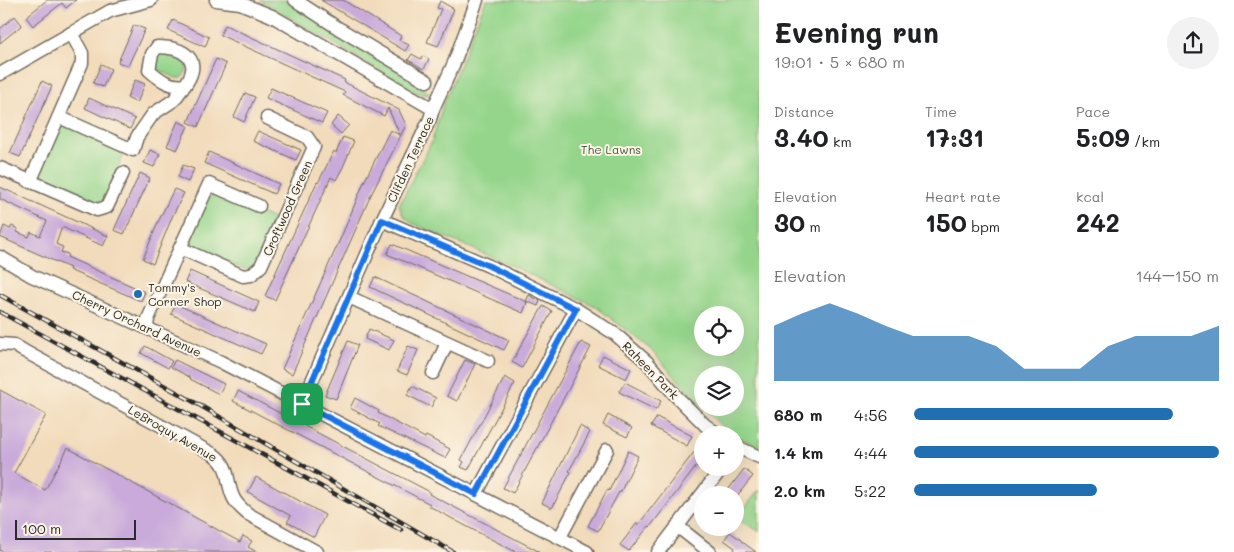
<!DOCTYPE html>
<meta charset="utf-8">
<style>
:root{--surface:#fff;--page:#f2f2f2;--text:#202124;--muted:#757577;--accent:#1f6fb2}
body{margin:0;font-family:Mali,sans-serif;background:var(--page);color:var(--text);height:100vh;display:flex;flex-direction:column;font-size:19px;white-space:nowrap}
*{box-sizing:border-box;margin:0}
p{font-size:16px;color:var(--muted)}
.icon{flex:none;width:28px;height:28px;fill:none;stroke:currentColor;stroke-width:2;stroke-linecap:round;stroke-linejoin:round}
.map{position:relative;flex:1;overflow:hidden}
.side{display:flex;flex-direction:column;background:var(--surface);width:475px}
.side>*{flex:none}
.fabs{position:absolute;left:694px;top:306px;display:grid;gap:10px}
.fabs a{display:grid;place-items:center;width:50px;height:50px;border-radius:50%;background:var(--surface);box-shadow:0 5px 20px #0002;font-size:25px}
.scale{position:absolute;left:15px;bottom:12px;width:121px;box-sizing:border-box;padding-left:5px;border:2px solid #2b2b2b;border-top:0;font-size:14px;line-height:18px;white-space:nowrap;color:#2b2b2b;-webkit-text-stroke:4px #fcf5e5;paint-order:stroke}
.pin{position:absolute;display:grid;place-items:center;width:42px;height:42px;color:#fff;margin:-21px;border-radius:10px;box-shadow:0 2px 8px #0006}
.round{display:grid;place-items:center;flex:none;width:52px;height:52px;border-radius:26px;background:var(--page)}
.head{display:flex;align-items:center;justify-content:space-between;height:85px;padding:0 15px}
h1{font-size:28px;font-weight:700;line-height:38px}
.metrics{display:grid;grid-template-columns:repeat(3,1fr);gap:8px;height:85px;padding:5px 15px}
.metrics div{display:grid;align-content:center}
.metrics b{font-size:25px;font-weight:700}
.metrics small{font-size:14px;font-weight:400}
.metrics p{font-size:14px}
.chart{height:140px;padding:10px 15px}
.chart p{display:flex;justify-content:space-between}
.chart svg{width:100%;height:90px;margin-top:5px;fill:var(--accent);opacity:.7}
ul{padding:0 15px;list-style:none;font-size:16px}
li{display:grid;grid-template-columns:80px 60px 1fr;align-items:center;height:38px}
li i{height:12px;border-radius:6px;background:var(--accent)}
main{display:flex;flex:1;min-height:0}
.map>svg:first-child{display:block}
</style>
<main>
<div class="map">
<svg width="759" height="552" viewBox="0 0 759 552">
<rect width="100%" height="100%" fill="#fcf5e5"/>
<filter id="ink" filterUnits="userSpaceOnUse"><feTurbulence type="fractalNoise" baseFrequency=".02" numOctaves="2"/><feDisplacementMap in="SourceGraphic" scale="10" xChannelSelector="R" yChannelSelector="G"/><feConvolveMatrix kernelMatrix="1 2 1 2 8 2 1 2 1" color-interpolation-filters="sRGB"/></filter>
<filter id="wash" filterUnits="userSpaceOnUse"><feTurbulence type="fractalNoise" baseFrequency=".0096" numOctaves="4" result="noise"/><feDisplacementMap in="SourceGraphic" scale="20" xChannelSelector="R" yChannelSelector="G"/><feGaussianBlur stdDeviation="1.12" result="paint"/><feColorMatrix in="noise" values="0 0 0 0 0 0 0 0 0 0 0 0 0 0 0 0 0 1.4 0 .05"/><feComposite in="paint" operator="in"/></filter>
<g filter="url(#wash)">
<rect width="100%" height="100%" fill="#f2dbbb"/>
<g fill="#94d58b" stroke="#60805b" fill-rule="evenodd">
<path d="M260,0h25l131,80 1,5 13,8 -3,2 -9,-2z"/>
<path d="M486,0h273v447l-33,-16 -23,-23h32v-33h-33v32l-52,-58 -55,-43 -89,-43 -94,-40 -9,-8 -4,-10 33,-64 11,-36zM702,315h33v33h-33z"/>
<path d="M164,53l22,10 2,5 -6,10h-6l-21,-10v-9l3,-5z"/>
<path d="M63,127h8l54,24 -11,26 1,2 -9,22 -7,3 -54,-21 -5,-7c1,-14 12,-40 23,-49z"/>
<path d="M213,194h9l55,27 -21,44 -6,4h-7l-48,-21 -4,-6v-8l16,-35z"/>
<path d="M759,490v41l-23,-12z"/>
</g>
<g id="blocks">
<g fill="#c9aada">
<path d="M47,0h29l-10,8 -4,-5 -29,23 -7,-9z"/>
<path d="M321,0h22l58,36 -2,4 10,5 -4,6z"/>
<path d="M440,1l14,8 -16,37 -11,-4 14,-33 -4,-1z"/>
<path d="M15,16l7,9 -22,18v-14z"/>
<path d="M173,20l36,17 -4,10 -37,-17z"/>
<path d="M134,25l11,4 -17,37 -10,-4z"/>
<path d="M225,25l120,55 -1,2 55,28 7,15 -36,72 -78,177 -10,-5 60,-134 22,-53 26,-52 10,5 -12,-27 -4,8 -41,-21 2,-3 -125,-57z"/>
<path d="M412,54l9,5 2,-3 6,3 -5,10 -16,-9z"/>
<path d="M216,59l10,5 -28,63 -10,-5z"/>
<path d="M101,64l10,5 -8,18 -10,-4z"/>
<path d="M135,80l10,4 -8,19 -10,-5z"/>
<path d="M42,81l10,5 -32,71 -10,-4z"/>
<path d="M271,88l56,25 -5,10 -56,-25z"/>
<path d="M245,93l10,4 -11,25 -10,-5z"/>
<path d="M89,98l46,21 -5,10 -45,-21z"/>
<path d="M338,116l11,9 -8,9 -10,-9z"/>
<path d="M178,121l10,5 -11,24 -10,-4z"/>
<path d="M258,131l43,19 -5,10 -43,-19z"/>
<path d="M343,137l11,4 -11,26 -7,13 -5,-3 -56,123 -10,-4 52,-114 1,1 16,-32 2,2z"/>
<path d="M150,150l10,4 -6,13 -10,-4z"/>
<path d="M209,152l70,32 -5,10 -70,-31z"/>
<path d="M183,165l11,4 -6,13 -10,-5z"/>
<path d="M140,173l10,5 -26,56 -10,-4z"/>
<path d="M0,187l108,49 -5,10 -41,-19 -6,17 7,3 -2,5 7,2 -1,3 78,35 -4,9 -72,-31 1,-2 -70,-31 4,-11 6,3 2,-3 6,3 -1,3 12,5 2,-5 9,4 7,-15 -47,-22z"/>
<path d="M174,189l10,4 -12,24 -19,47 -10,-5 15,-37z"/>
<path d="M392,244l135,58 -4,11 -136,-59z"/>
<path d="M190,271l69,31 -4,10 -70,-30z"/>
<path d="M375,277l134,63 -5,10 -134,-63z"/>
<path d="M529,295l11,6 -2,5 -12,-5z"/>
<path d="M176,304l90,40 -5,10 -90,-40z"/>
<path d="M543,306l9,5 -30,57 -10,-6z"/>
<path d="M369,329l25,11 -5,10 -24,-11z"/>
<path d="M348,341l10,4 -22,54 -11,-4z"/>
<path d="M581,342l10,5 -78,146 -10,-5z"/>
<path d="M145,346l27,15 -4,7 -27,-15z"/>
<path d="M408,346l10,4 -11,25 -10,-4z"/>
<path d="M603,355l28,14 -5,10 -28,-14z"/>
<path d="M175,360l49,24 -5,10 -29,-15 1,-1 -20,-11z"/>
<path d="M465,360l10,4 -18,37 -10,-5z"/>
<path d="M505,377l10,6 -47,87 -7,-3 3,-5 -3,-2z"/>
<path d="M625,382l36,19 -5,9 -37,-18z"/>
<path d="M412,386l24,12 -5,9 -24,-12z"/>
<path d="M0,390l46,25 -32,58 31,17 23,-42 172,94 3,-6 9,5 -4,6 9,5h-254l-3,-2z"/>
<path d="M238,391l192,101 -1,2 111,58h-24l-52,-27 -35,-19 1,-2 -197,-103z"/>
<path d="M355,398l24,13 -1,2 47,25 1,-2 24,13 -5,9 -61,-29 -6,-3 2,-2 -30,-16z"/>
<path d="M608,415l24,13 -5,9 -24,-12z"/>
<path d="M657,417l35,19 -5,10 -36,-20z"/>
<path d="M580,426l10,6 -21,39 2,1 -19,36 -10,-5z"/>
<path d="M628,451l10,5 -18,37 -1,-1 -21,39 -10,-5 19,-36 2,1z"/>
<path d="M695,451l7,5v3l-52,68 -1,-1 -20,25 -9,-6 17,-22 1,2z"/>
<path d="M744,469l9,7 -17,21 -8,-7z"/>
<path d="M256,477l69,38 -11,22 -27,-15 4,-6 -43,-24z"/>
<path d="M730,532l11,8v1l15,11h-19l-3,-2 1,-2 -11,-8z"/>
</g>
</g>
</g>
<g filter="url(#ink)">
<use href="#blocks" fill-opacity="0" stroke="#71695d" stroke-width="1"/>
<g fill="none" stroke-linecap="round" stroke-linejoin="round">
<defs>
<g id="minor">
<path d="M216,0l24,3 32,13 161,93"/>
<path d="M295,0l43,28 89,53"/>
<path d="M157,47c26,0 47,12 28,38 -14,3 -26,-6 -36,-15l3,-16z"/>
<path d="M0,74l110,-63 41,-11"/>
<path d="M59,117l74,33 4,-13 16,-23 21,-14 11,-15"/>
<path d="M0,168l97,42 10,-3 16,-34"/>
<path d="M30,182l52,-119v-10l-11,-20"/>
<path d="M382,220l107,46 87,43 39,25 32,28 30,35 28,28 14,10"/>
<path d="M180,248l63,28 8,-1 10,-9 53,-119 -7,-10 -40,-19"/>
<path d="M0,257l32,19 189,86 366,190"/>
<path d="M349,297l139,64"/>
<path d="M147,327l1,-8 61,-135 50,22"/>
<path d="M0,344l14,1 10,6 189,103c19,13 12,28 21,45 4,7 8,10 14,15l69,38"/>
<path d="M433,373l14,-30"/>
<path d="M302,404l80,-184 48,-101 3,-10 21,-46 23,-63"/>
<path d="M735,446l24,11"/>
<path d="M476,494l100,-185"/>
<path d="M677,526l33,26"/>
<path d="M560,537l47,-87"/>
<path d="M658,552l64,-84"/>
</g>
</defs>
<use href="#minor" stroke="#71695d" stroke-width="15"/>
<use href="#minor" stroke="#fff" stroke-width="12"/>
<defs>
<g id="rail">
<path d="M0,295l187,103 266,154"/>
<path d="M0,312l401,218"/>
</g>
</defs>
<use href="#rail" stroke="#2b2b2b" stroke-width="4.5"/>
<use href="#rail" stroke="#fcf5e5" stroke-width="2.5" stroke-dasharray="8" stroke-linecap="butt"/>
</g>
</g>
<g fill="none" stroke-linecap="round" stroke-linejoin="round" filter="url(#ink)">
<defs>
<path id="route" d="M382,220l107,46 87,43 -100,185 -174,-90z"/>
</defs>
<use href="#route" stroke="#fff" stroke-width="10"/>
<use href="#route" stroke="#1a73e8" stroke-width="6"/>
</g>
<circle fill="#1f6fb2" stroke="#fcf5e5" stroke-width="2" cx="138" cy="294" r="5"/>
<g text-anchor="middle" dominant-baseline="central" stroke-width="4" stroke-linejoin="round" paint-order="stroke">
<g font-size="12" fill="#455643" stroke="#fcf5e5">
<text x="611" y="149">The Lawns</text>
</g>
<g font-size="12" fill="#2b2b2b" stroke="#fcf5e5">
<text transform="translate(410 159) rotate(-65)">Clifden Terrace</text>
<text transform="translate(287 208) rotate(-66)">Croftwood Green</text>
<text transform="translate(137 323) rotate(25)">Cherry Orchard Avenue</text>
<text transform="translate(651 370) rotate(46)">Raheen Park</text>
<text transform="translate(173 433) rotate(30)">LeBroquy Avenue</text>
</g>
<g font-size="12" fill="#2b2b2b" stroke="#fcf5e5" text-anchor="start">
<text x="148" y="287">Tommy's<tspan x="148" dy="14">Corner Shop</tspan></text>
</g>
</g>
</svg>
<div class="fabs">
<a><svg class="icon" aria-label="locate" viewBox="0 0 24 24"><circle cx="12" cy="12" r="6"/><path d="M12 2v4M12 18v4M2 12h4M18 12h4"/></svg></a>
<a><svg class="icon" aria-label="layers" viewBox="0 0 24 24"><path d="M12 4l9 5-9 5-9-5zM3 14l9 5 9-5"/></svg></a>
<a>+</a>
<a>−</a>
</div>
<div class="scale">100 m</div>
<div class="pin" style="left:302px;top:404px;background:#1e9e55"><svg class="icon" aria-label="arrive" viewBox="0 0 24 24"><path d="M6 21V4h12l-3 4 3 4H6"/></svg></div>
</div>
<section class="side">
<div class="head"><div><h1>Evening run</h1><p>19:01 · 5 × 680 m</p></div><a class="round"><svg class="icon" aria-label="share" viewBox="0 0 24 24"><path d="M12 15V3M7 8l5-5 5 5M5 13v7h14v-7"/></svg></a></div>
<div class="metrics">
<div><p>Distance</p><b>3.40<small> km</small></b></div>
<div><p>Time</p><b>17:31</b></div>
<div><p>Pace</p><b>5:09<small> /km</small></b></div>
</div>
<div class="metrics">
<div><p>Elevation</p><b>30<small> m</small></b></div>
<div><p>Heart rate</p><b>150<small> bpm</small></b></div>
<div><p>kcal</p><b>242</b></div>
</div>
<div class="chart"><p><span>Elevation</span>144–150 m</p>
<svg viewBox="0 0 160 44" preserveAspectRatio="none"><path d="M0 44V17L10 11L20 6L30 11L40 17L50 22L60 22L70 22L80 27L90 38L100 38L110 38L120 27L130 22L140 22L150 22L160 17V44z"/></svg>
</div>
<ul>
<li><b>680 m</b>4:56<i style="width:85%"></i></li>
<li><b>1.4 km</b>4:44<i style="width:100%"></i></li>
<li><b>2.0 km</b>5:22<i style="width:60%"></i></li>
</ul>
</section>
</main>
